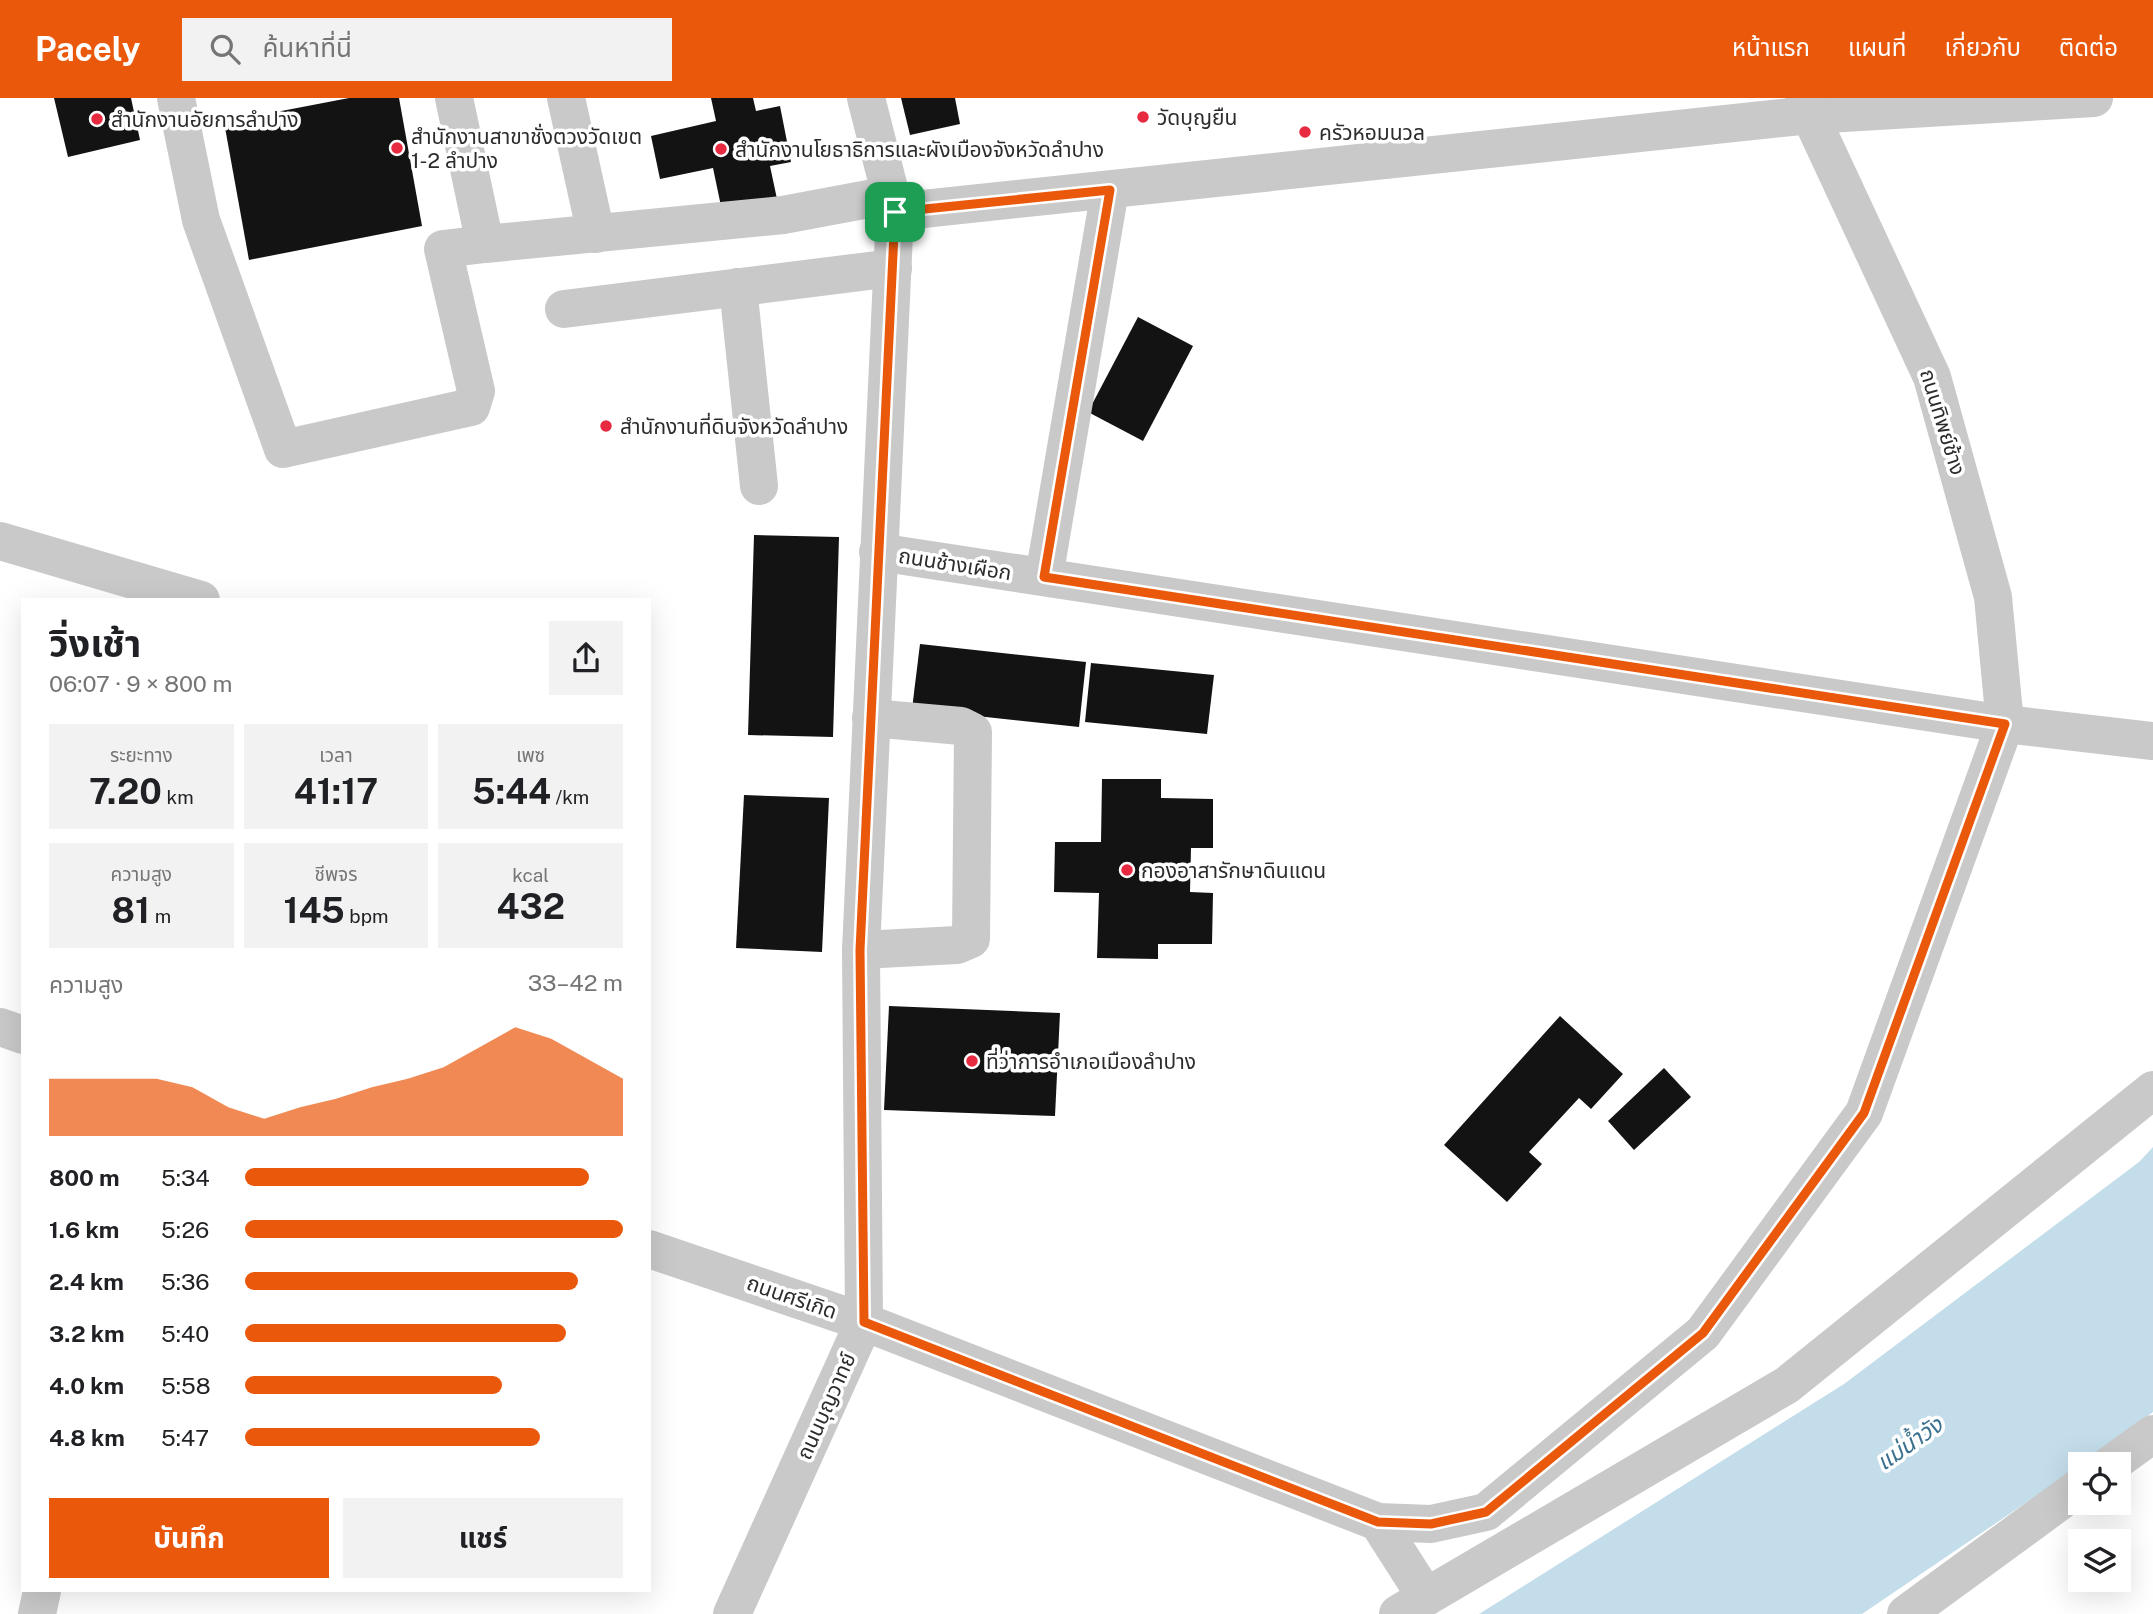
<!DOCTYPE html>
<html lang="th">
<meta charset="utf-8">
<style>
:root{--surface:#fff;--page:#f2f2f2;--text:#202124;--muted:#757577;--accent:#ea580c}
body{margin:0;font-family:"Public Sans","Noto Sans Thai",sans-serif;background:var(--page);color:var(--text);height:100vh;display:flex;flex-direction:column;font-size:26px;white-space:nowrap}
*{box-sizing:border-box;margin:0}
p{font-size:23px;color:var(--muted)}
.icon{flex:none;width:38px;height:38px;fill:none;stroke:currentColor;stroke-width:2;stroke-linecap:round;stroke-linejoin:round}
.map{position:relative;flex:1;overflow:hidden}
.sheet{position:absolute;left:21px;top:500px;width:630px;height:994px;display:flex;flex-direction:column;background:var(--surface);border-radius:0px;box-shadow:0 7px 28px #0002}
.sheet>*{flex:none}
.tools{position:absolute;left:2068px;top:1354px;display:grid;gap:14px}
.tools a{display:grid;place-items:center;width:63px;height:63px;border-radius:0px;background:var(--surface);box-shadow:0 7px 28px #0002;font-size:35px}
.pin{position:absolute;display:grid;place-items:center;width:60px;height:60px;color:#fff;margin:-30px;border-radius:14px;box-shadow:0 4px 10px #0006}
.round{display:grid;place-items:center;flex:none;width:74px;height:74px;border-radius:0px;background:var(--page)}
.headline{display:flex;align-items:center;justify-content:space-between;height:119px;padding:0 28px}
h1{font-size:38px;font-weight:700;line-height:52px}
.figures{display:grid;grid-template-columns:repeat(3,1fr);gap:10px;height:119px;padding:7px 28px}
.figures div{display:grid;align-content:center;border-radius:0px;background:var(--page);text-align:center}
.figures b{font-size:35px;font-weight:700}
.figures small{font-size:19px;font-weight:400}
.figures p{font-size:19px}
.chart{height:196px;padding:14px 28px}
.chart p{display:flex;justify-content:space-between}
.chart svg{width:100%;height:126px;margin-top:7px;fill:var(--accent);opacity:.7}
.action{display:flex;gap:14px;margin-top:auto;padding:14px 28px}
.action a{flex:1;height:80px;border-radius:0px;background:var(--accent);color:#fff;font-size:28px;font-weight:700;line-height:80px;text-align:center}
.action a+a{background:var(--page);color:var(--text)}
ul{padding:0 28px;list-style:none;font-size:23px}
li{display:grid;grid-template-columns:112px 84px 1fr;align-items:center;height:52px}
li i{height:18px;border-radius:9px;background:var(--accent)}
header{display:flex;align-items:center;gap:42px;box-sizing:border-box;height:98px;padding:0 35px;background:var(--accent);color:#fff}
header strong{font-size:33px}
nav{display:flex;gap:38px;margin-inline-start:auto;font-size:24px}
.search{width:490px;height:63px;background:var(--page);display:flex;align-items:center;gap:18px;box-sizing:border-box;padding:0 24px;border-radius:0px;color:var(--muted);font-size:26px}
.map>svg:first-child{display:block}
</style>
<header>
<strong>Pacely</strong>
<div class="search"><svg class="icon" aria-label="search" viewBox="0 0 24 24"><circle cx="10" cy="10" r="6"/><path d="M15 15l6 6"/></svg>ค้นหาที่นี่</div>
<nav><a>หน้าแรก</a><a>แผนที่</a><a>เกี่ยวกับ</a><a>ติดต่อ</a></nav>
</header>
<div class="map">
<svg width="2153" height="1516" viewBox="0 0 2153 1516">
<rect width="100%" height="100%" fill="#fff"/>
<path fill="#c4ddeb" d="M2153,1049v265l-67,50 -224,152h-383l365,-230 295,-222z"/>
<g fill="#131313">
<path d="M54,0h77l9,42 -72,17z"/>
<path d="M349,0h50l23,128 -173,34 -25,-138z"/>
<path d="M711,0h42l3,13 24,-5 11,56 -21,4 7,33 -55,12 -9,-43 -53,11 -9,-43 65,-15z"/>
<path d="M901,0h54l5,26 -50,11z"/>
<path d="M1138,219l55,29 -50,95 -55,-29z"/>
<path d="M754,437l85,2 -6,200 -85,-2z"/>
<path d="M920,546l166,18 -7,65 -167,-18z"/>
<path d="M1091,565l123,12 -7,59 -122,-12z"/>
<path d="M1102,681h59v19l52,1v49h-22l-1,44 23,1 -1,51h-54v15l-61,-1 2,-65 -45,-1 1,-50h46z"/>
<path d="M744,697l85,3 -7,154 -86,-4z"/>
<path d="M889,908l171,7 -5,103 -171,-6z"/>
<path d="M1560,918l63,58 -32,35 -12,-11 -50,54 13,12 -35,38 -63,-57z"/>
<path d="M1664,970l27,29 -57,53 -26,-29z"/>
</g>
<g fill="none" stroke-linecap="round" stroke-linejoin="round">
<g stroke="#c9c9c9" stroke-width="38">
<path d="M176,0l25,122 82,229 188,-42 5,-16 -33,-142 42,-5"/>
<path d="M454,0l31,146 298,-29 107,-20"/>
<path d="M566,0l30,136"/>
<path d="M895,114l915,-97 284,-17"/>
<path d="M738,189l21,199"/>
<path d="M564,211l329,-41"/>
<path d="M0,443l201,59"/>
<path d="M878,454l1127,172 148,17"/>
<path d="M1044,479l66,-387"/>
<path d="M861,852l96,-5 14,-6 2,-207 -12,-6 -90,-8"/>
<path d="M0,929l23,8"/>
<path d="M649,1151l215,73 514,200 53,2 55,-12 217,-179 161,-220 141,-389 -12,-127 -61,-220 -122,-262 -6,-17"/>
<path d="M2110,1367l43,-31"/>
<path d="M1378,1424l48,75 -28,17"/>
<path d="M1426,1499l361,-212 366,-295"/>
<path d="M37,1516l5,-23"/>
<path d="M732,1516l132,-292 -3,-372 34,-738 -29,-114"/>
<path d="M1906,1516l175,-128"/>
</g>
</g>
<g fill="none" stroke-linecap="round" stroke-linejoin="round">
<defs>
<path id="route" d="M1110,92l-66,387 961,147 -141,389 -161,220 -217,179 -55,12 -53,-2 -514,-200 -4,-372 35,-738z"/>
</defs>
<use href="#route" stroke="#fff" stroke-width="14"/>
<use href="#route" stroke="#ea580c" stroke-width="9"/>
</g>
<g fill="#e72a3f" stroke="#fff" stroke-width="2.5">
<circle cx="1143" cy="19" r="7"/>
<circle cx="97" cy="21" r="7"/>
<circle cx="1305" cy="34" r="7"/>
<circle cx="397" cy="50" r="7"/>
<circle cx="721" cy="51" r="7"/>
<circle cx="606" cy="328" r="7"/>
<circle cx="1127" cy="772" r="7"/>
<circle cx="972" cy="963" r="7"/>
</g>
<g text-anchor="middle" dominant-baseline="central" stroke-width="7" stroke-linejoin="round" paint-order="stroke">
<g font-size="21" fill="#2c2c2c" stroke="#fff" text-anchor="start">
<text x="1157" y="19">วัดบุญยืน</text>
<text x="111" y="21">สำนักงานอัยการลำปาง</text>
<text x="1319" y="34">ครัวหอมนวล</text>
<text x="411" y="38">สำนักงานสาขาชั่งตวงวัดเขต<tspan x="411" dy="24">1-2 ลำปาง</tspan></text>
<text x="735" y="51">สำนักงานโยธาธิการและผังเมืองจังหวัดลำปาง</text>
<text x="620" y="328">สำนักงานที่ดินจังหวัดลำปาง</text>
<text x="1141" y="772">กองอาสารักษาดินแดน</text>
<text x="986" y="963">ที่ว่าการอำเภอเมืองลำปาง</text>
</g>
<g font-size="21" fill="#2c2c2c" stroke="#fff">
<text transform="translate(1943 324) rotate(73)">ถนนทิพย์ช้าง</text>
<text transform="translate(955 466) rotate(9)">ถนนช้างเผือก</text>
<text transform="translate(792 1199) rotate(19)">ถนนศรีเกิด</text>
<text transform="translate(826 1308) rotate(-66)">ถนนบุญวาทย์</text>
</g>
<g font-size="23" font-style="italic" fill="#3a718e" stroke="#fff">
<text transform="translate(1909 1345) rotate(-35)">แม่น้ำวัง</text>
</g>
</g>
</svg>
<div class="tools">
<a><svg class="icon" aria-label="locate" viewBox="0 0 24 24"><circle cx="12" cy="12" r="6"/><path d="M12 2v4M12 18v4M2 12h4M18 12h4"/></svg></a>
<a><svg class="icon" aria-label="layers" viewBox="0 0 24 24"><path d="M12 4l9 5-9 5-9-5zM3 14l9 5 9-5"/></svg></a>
</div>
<div class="pin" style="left:895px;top:114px;background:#1e9e55"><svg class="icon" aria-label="arrive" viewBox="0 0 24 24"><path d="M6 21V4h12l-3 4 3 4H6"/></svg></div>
<section class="sheet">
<div class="headline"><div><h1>วิ่งเช้า</h1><p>06:07 · 9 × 800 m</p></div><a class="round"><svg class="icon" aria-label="share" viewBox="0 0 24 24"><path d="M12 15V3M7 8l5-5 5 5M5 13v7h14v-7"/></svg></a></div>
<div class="figures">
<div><p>ระยะทาง</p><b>7.20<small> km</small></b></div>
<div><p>เวลา</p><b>41:17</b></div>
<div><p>เพซ</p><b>5:44<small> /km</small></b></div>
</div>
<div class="figures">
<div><p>ความสูง</p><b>81<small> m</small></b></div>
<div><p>ชีพจร</p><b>145<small> bpm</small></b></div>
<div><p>kcal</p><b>432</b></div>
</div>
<div class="chart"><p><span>ความสูง</span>33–42 m</p>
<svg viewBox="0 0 160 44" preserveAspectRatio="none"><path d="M0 44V24L10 24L20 24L30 24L40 27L50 34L60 38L70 34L80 31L90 27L100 24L110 20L120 13L130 6L140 10L150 17L160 24V44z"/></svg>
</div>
<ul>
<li><b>800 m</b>5:34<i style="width:91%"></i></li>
<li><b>1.6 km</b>5:26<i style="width:100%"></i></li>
<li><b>2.4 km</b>5:36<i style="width:88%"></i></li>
<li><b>3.2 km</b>5:40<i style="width:85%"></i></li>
<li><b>4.0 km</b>5:58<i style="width:68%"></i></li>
<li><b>4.8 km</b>5:47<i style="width:78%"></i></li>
</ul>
<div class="action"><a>บันทึก</a><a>แชร์</a></div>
</section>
</div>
